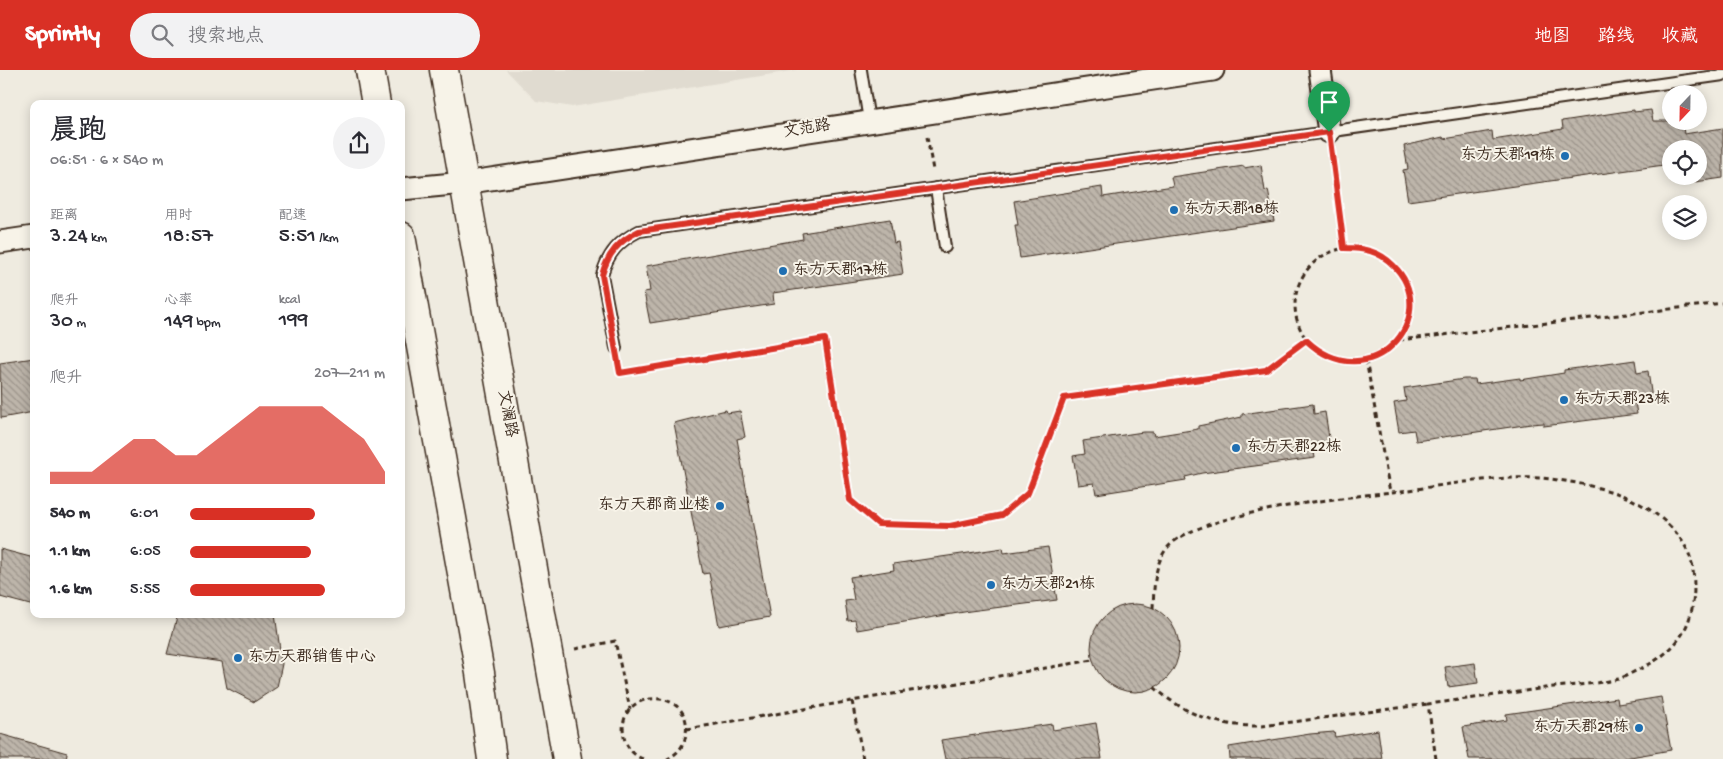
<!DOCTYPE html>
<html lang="zh">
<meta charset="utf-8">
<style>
:root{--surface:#fff;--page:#f2f2f3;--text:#2b2b33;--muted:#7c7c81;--accent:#d93025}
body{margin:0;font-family:"Gochi Hand","LXGW WenKai TC",sans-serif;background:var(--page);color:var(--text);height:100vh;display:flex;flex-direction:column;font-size:19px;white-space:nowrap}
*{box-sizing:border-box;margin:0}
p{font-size:16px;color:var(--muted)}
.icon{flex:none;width:28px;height:28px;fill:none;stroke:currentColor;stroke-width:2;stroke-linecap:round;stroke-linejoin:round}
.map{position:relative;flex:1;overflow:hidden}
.panel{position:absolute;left:30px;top:30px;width:375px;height:518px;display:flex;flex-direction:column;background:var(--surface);border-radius:10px;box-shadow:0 2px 12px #0003}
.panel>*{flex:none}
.needle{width:32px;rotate:202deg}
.tools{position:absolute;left:1662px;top:15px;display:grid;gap:10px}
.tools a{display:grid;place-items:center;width:45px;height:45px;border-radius:50%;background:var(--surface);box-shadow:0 2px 12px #0003;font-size:25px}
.pin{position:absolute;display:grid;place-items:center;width:42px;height:42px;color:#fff;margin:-51px -21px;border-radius:50% 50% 50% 0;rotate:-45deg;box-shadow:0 0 5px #0007}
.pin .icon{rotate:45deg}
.round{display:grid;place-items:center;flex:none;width:52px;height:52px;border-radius:26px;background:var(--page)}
.headline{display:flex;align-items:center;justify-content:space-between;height:85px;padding:0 20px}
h1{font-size:28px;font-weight:600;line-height:38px}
.figures{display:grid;grid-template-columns:repeat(3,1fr);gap:8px;height:85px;padding:5px 20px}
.figures div{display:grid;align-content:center}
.figures b{font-size:21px;font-weight:600}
.figures small{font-size:14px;font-weight:400}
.figures p{font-size:14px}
.chart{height:140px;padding:10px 20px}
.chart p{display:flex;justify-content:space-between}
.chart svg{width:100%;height:90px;margin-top:5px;fill:var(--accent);opacity:.7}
ul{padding:0 20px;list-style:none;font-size:16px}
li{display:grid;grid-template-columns:80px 60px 1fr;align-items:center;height:38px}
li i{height:12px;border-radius:6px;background:var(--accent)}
header{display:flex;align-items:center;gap:30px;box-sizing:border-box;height:70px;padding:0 25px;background:var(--accent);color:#fff}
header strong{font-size:24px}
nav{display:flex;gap:28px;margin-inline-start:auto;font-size:18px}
.search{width:350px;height:45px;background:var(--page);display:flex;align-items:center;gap:12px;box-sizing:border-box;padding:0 18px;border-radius:28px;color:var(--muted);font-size:19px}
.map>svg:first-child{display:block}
</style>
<header>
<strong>Sprintly</strong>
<div class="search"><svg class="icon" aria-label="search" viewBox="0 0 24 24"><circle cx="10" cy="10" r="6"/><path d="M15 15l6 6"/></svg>搜索地点</div>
<nav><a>地图</a><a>路线</a><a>收藏</a></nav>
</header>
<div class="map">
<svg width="1723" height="689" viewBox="0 0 1723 689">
<defs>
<pattern id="building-back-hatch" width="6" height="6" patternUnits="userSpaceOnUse" patternTransform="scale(1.25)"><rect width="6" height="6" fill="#bdb5aa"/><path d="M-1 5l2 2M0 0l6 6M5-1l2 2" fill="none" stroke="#9b938a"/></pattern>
</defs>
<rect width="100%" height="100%" fill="#efebe0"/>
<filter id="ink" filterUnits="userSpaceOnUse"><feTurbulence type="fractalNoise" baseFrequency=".02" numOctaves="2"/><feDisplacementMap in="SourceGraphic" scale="10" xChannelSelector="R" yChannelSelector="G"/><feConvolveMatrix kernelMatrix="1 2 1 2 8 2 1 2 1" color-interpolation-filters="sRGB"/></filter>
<g filter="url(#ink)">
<path fill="#e0dbd0" d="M506,0h291l-225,37 -36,-6z"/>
<g fill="url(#building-back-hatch)" stroke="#3b2a1e">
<path d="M1634,40v2l17,-2 2,11h29l2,13 39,-6v50l-42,6 -1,-8h19v-27h-28v15l-263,37 -5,-31 5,-1 -4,-23 39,-9 1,2 48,-8 1,9 70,-11 -1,-8z"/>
<path d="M1261,95l4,26 3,-1 6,31 -254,37 -5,-33h3l-4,-24 88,-14 1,10 70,-11 -2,-9 73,-11v2z"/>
<path d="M890,149l4,24 4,-1 5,32 -130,19 1,11 -124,19 -6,-31 6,-1 -4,-25 157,-27 -1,-6z"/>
<path d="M34,288v54l-33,6 -1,-55z"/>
<path d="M1635,290l2,13 11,-2 4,28 -17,3 2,12 -93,12v-3l-13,1 -115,17 -2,-11 -15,2 -5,-29 12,-2 -2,-13 60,-9h11l1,5 44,-6v2l44,-7v-3z"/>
<path d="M1313,334l1,10 11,-2 5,32 -17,2 2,12 -113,15 -17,4 1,3 -90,14 -2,-11 -16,2 -5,-29 12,-2 -2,-13 60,-9h10l1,4 44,-7v-3l44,-9v-3z"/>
<path d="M726,340l1,3 13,-2 5,26 -8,2 33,178 -51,9 -10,-53 -6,1 -29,-151z"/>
<path d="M1048,477l9,53 -87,11 -113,19 -2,-10 -7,1 -3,-20 9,-1 -4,-23 44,-7 -1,-6 110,-16 1,5z"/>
<path d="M0,479l34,9v48l-34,-9z"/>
<circle cx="1135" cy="578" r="44"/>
<path d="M178,544h97l7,50 -5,23 -23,15 -27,-14 -5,-26 -55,-8z"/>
<path d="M1475,593l3,20 -30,4 -3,-20z"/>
<path d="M1661,627l10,53 -52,9h-150l-6,-32 44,-7 -1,-6 111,-16 1,6z"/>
<path d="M1096,653l6,36h-157l-4,-19 111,-16 1,6z"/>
<path d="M1378,660l4,29h-152l-1,-12 81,-13 24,-2 1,5z"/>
<path d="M0,664l67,19 -1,6h-66z"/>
</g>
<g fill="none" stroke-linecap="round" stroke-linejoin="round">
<defs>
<g id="lane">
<path d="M861,0l8,51"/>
<path d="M936,118l9,59"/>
<path d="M616,278l-14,-73c6,-22 17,-34 37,-44l1084,-156"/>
</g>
<g id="street">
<path d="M1320,0l9,62"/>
<path d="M401,119l63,-6 749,-113"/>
<path d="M0,172l34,-5"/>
</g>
<g id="secondary">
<path d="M370,0l6,34"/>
<path d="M444,0l123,689"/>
<path d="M401,166l79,437 12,86"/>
</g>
</defs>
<use href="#lane" stroke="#3b2a1e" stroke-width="14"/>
<use href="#street" stroke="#3b2a1e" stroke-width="25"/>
<use href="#secondary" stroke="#3b2a1e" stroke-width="31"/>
<g stroke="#3b2a1e" stroke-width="3" stroke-dasharray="5 4" stroke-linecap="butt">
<path d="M927,67l6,33"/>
<path d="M1332,85l12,93"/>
<circle cx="1352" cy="235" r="57"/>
<path d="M1399,270l324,-37"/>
<path d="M1366,290l24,132"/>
<path d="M619,295l1,8 205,-34 25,161 28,25 72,1 52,-11 26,-22 36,-95 202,-28 41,-30"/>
<path d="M1153,538c1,-20 1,-45 15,-61 31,-36 190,-51 241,-57 43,-6 87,-14 131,-12 24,2 50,7 73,14 34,11 76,40 80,78 5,47 -9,78 -53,99 -7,3 -15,8 -22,10 -23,6 -50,6 -73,9 -39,6 -78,11 -117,16l8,55"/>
<path d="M575,579l40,-8 15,68"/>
<path d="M1154,617c32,29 66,40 108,39l166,-22"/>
<path d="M852,631l11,58"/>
<path d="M687,659l406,-69"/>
<path d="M643,689c-9,-3 -17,-12 -19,-22 -10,-51 69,-50 62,-4 -1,12 -8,21 -19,26"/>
</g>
<use href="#lane" stroke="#f7f3e8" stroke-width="10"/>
<use href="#street" stroke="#f7f3e8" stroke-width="21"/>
<use href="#secondary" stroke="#f7f3e8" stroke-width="28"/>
</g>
</g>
<g fill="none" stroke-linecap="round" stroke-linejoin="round" filter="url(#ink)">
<defs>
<path id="route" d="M1329,62l15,116c20,0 35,3 49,17 52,51 -23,136 -87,75l-40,30 -202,28 -36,95 -26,22 -52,11 -72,-2 -28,-24 -25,-161 -205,34 -18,-98c6,-22 17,-34 37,-44z"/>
</defs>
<use href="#route" stroke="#fff" stroke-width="10"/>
<use href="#route" stroke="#d93025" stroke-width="6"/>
</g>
<g fill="#1f6fb2" stroke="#f7f3e8" stroke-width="2">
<circle cx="1565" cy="86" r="5"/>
<circle cx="1174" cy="140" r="5"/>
<circle cx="783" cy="201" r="5"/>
<circle cx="1564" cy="330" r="5"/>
<circle cx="1236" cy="378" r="5"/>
<circle cx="720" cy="436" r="5"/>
<circle cx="991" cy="515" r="5"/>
<circle cx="238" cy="588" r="5"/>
<circle cx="1639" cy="658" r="5"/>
</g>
<g text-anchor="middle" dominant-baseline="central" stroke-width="4" stroke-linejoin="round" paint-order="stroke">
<g font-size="16" fill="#3b2a1e" stroke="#f7f3e8">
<text transform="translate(807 60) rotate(-9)">文范路</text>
<text transform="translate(506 344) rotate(80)">文澜路</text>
</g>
<g font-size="16" fill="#3b2a1e" stroke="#f7f3e8" text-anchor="start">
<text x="1555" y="86" text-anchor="end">东方天郡19栋</text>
<text x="1184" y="140">东方天郡18栋</text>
<text x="793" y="201">东方天郡17栋</text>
<text x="1574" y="330">东方天郡23栋</text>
<text x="1246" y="378">东方天郡22栋</text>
<text x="710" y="436" text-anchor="end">东方天郡商业楼</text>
<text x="1001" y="515">东方天郡21栋</text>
<text x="248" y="588">东方天郡销售中心</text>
<text x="1629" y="658" text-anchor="end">东方天郡29栋</text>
</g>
</g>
</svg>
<div class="tools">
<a><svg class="needle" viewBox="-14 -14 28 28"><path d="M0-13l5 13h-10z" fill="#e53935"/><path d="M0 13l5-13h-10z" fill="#7c7c81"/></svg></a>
<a><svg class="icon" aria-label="locate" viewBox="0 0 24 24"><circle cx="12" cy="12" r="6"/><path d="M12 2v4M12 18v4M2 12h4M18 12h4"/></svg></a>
<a><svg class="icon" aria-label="layers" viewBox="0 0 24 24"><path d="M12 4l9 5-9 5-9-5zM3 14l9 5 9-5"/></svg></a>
</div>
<div class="pin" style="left:1329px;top:62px;background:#1e9e55"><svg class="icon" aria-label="arrive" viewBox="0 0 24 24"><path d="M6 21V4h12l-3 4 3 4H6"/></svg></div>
<section class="panel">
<div class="headline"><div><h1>晨跑</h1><p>06:51 · 6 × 540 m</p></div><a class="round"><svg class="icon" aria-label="share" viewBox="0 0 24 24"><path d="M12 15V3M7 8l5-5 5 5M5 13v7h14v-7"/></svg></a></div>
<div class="figures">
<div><p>距离</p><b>3.24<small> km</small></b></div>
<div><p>用时</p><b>18:57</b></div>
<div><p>配速</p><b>5:51<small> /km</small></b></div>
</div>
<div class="figures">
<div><p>爬升</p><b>30<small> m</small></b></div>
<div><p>心率</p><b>149<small> bpm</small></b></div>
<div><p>kcal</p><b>199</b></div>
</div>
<div class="chart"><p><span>爬升</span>207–211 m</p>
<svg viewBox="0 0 160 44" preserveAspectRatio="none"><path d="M0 44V38L10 38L20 38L30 30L40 22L50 22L60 30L70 30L80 22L90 14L100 6L110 6L120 6L130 6L140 14L150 22L160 38V44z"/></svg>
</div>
<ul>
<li><b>540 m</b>6:01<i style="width:64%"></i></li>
<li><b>1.1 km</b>6:05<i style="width:62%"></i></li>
<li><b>1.6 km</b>5:55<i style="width:69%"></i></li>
</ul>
</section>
</div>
